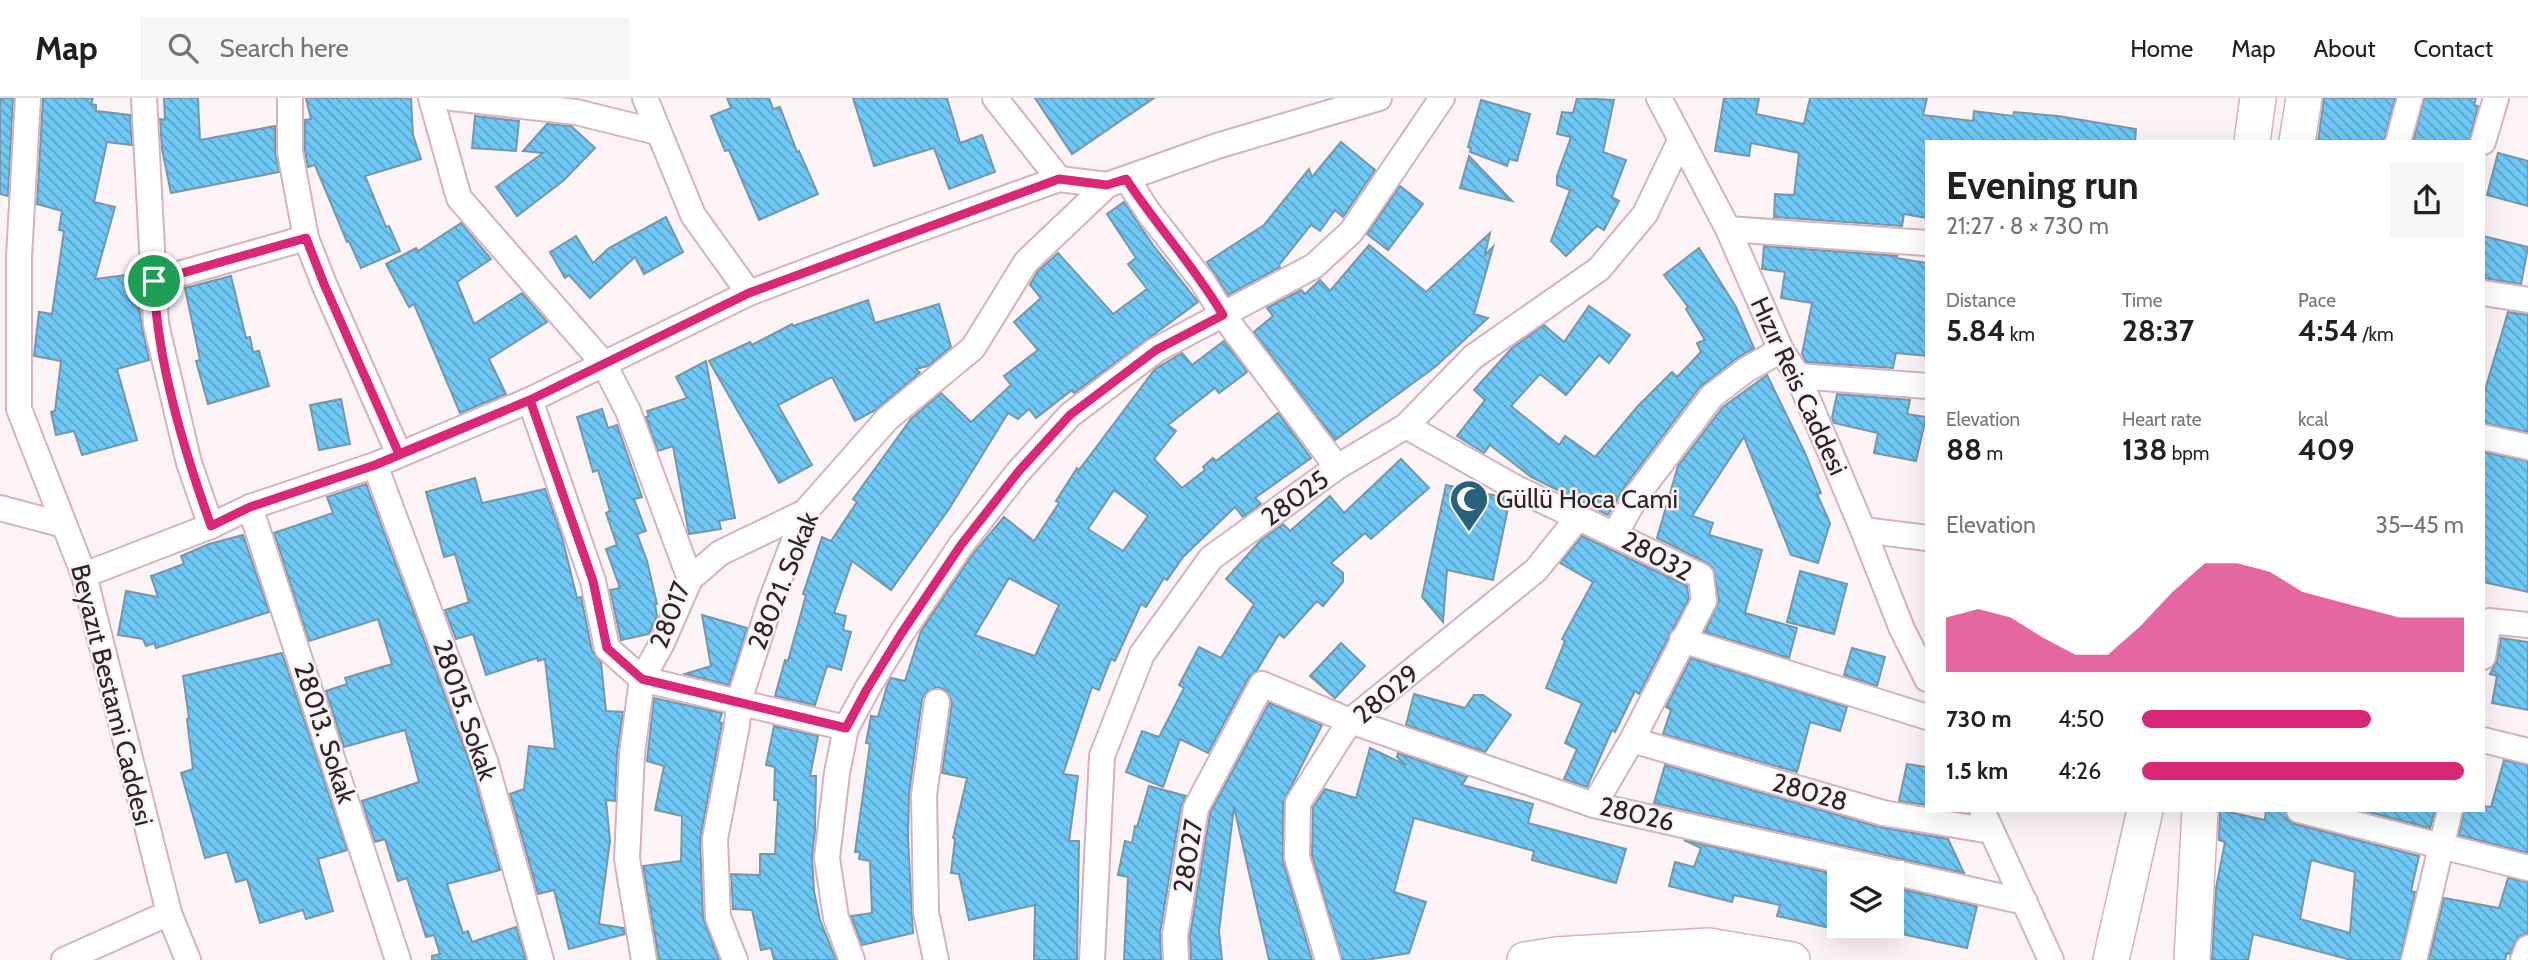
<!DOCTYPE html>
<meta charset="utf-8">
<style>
:root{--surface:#fff;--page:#f6f6f6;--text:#202124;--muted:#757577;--line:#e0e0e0;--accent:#db2777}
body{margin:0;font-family:Cabin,sans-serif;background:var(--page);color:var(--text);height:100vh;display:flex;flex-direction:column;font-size:26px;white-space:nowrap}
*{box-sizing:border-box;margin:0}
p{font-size:23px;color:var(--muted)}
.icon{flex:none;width:38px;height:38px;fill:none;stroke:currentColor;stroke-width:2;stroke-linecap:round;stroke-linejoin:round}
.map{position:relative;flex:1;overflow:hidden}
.drawer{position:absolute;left:1925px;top:42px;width:560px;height:672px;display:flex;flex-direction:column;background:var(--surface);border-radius:0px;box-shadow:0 7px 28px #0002}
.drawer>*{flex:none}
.tools{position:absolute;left:1827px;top:763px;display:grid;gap:14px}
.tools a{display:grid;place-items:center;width:77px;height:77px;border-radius:0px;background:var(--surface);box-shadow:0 7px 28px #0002;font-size:35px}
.pin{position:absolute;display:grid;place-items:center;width:60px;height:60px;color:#fff;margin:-30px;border:4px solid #fff;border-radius:50%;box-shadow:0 2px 7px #0007}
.round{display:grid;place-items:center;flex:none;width:74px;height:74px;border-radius:0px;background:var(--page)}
.overview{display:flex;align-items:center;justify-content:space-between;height:119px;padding:0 21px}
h1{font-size:38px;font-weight:700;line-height:52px}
.stats{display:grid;grid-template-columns:repeat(3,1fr);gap:10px;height:119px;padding:7px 21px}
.stats div{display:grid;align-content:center}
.stats b{font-size:30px;font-weight:700}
.stats small{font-size:19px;font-weight:400}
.stats p{font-size:19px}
.chart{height:196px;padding:14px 21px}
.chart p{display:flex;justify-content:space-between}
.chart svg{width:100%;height:126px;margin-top:7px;fill:var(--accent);opacity:.7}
ul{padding:0 21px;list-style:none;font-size:23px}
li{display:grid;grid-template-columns:112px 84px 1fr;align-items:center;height:52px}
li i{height:18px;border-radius:9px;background:var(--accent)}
header{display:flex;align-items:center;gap:42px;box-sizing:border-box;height:98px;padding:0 35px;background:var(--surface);border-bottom:2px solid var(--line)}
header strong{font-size:33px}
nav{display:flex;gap:38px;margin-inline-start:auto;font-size:24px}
.search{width:490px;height:63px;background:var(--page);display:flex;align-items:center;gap:18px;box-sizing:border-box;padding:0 24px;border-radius:0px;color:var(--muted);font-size:26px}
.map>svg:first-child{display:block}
</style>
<header>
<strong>Map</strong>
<div class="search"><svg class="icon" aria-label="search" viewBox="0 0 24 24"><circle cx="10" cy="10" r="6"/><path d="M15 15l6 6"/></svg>Search here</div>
<nav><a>Home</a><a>Map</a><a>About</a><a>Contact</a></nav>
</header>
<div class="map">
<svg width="2528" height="862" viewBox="0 0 2528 862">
<defs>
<pattern id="building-back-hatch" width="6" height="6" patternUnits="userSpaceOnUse" patternTransform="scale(1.75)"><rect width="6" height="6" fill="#6ec8f5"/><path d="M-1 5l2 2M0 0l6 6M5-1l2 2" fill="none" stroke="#5ba2c6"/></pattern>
</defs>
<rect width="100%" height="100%" fill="#fbf3f5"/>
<g fill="url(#building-back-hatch)" stroke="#7796a7" stroke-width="2" fill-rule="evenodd">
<path d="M0,0h13l-5,98 -8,-2z"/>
<path d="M43,0h50l-2,6 5,1v6l34,4 2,30 -25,-3 -13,60 21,5 -20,72 39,-5 8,53 7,33 -32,9 20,71 -55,15 -8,-24 -18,4 -5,-23 4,-1 6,-50 -27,-5 5,-44 13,2 12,-83 -5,-1 3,-19 -25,-7z"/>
<path d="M164,0h34l2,42 75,-14v26l4,20 -108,21 -9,-44 -2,-30 5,1z"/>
<path d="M306,0h105l2,37 8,24 -56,17 21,51 3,-1 11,25 -39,17 -12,-27 -2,1 -32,-77 -7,2 -3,-16v-31l6,-1z"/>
<path d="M727,0h42l4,11 7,-2 17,45 2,-1 19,43 -59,26 -30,-70 -4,1 -14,-35 20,-8z"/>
<path d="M853,0h94l13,45 22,-8 13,37 -46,17 -15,-41 -60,18z"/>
<path d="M1035,0h119l-82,56z"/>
<path d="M1577,0l37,2 -11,52 23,8 -14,37 7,4 -15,29 -7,-4 -31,30 -15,-15 19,-51 -13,-5v-9l14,-39 -14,-3 5,-22 11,1z"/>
<path d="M1724,0h35l-3,16 48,10 6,-26h117l-4,17 50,6 1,-10 39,5 1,-4 44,4 78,13 -1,13h-208v76l-23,-4 -2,12 -128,-9 1,-23 19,1 5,-42 -48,-10 -2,13 -34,-5z"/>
<path d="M2324,0h71l-11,44h-66z"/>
<path d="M2424,0h52l-2,7 4,1 -9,36h-56z"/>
<path d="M1481,2l49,14 -13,47 -8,-2 -2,7 -37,-14 1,-4 -3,-1z"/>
<path d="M475,18l44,5 -3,30 -44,-3z"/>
<path d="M547,26l24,2 24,22 -32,33 -46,35 -21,-29 47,-34 -20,-2z"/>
<path d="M1341,44l34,28 -32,47 -8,-7 -15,21 -9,-6 -32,40 1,2 -52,28 -21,-33 57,-37 45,-56 3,8z"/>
<path d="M2498,55l30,8v45l-41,-11z"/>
<path d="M1469,58l43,45 -52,-13z"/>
<path d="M1400,88l23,18 -35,46 -21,-16z"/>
<path d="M1124,104l29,43 45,57 -124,91 -2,-3 -36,28 -7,-9 -11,10 -10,-6 -59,96 -58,81 -39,-29 -18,52 12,3 -3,14 8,2 -10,38 -14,-4 -12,39 -40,-9 10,-36 3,1 18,-66 -3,-1 19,-57 9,4 26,-39 -4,-3 58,-80 30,-26 30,29 40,-37 -7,-9 34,-26 -24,-28 27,-24 -11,-13 8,-14 20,-18 55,61 34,-25 -19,-25 8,-6 -29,-44z"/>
<path d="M666,119l17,35 -39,22 -9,-17 -45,41 -21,-23 -4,3 -15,-26 26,-16 17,27 16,-15z"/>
<path d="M461,125l30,36 -34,23 17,42 48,-31 25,29 -58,37 17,35 -46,19 -46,-109 -5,3 -23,-43 30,-16 2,3z"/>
<path d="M1490,135l-5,22 8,-8 -19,67 14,4 -53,49 -100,73 -81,-108 19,-16 -6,-8 34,-18 4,4 15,-14 10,11 39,-46 57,47z"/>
<path d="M2483,138l45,11 -7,37 -38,-6z"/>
<path d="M1764,148l133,10 -1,2 31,5v93l-31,-3 -3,15 -87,-6 -4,-8 10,-51 -31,-5 4,-26 -23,-3z"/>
<path d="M1699,150l37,59 18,41 -17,10 -36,28 1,-2 -77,102 -17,29 -77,-38 -41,-32 -6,8 -27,-17 28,-36 -11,-10 38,-42 32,-23 20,17 25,-36 41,29 -21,28 -10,-8 -33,40 -26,-21 -29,32 48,39 6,-9 30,21 43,-51 34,-34 5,5 24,-25 -4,-9 8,-3 -19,-31 2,-2 -24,-32z"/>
<path d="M231,178l15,62 4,-1 3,15 6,-1 10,35 -61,18 -12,-43 4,-1 -15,-72z"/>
<path d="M868,202l7,23 64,-19 12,43 -23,19 -12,3 4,4 -46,38 -19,10 -23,-44 -54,28 34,60 -33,18 -70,-122 41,-19 2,3 40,-21 1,2z"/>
<path d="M2508,214l20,3v117l-45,-9v-26z"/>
<path d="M1224,243l23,31 -28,21 -4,-5 -47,37 8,6 -22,28 28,29 23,-18 -2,-3 10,-9 3,3 62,-48 33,45 -56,40 6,6 -18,13 -8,-10 -52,50 -16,23 -3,-2 -18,29 -5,-3 -26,57 -4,-2 -12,31 -7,-3 -29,87 15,2 -9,65h10l-2,119h-43l1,-55 -66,15 -10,-46 -8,-1 4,-34 -2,-1 14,-60 -25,-5 10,-70 -5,-12 -9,-4 -12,5 -4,7 -13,94 -1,45 5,95 -51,12 -11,-29 21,-3 -2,-52 -11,-2 1,-7h-5l15,-108 -4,-1 5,-27 7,1 9,-31 4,-8 14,3 16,-50 51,-76 32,-38 30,24 25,-38 -3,-2 21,-33 2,2 76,-101 27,-16 10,12zM1114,392l34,26 -25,35 -35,-22zM1009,480l50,27 -24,51 -60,-21z"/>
<path d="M706,263l29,157 -16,3 2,8 -32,5 -16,-88 -15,5 -12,-34 3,-1 -2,-5 40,-13 -11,-21z"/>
<path d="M1767,277l38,78 16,40 -4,1 13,29 -12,40 -27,-8 -47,-118 -52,79 21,7 -4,12 53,15 -17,63 52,15 -8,30 -84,-26 14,-32 -6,-32 -6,-5 -50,-25 21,-72 45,-59z"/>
<path d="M1837,296l73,6 -3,14 19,3 -10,44 -42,-8 4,-20 -44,-10 -2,-5z"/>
<path d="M341,301l9,45 -31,6 -9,-45z"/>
<path d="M602,311l6,19 9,-3 25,72 -8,2 12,32 -9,3 10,27 10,43h-2l2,12 -8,18 -28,6 -11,-50 10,-2 -14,-39 11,-4 -11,-32 4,-2 -12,-41 -5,2 -16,-55z"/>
<path d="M2483,354l45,9v131l-45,-10z"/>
<path d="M1401,361l28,29 -58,51 -6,-6 -34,30 12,10v9l-20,24 -6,-5 -33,37 -5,-4 -22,36 -8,7 -41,76 -28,-14 -17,48 -37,-15 16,-41 17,6 25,-49 -5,-3 20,-38 22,11 33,-54 -28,-25 35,-39 22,-16 7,7 40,-35 14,17z"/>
<path d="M475,380l7,25 63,-14 17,48 15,61 4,-1 11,54 9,11 5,49 17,1 -6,41 -2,48 -9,-1 4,41 -11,83 25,4 1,6 -56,15 -15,-59 -16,4 -28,-100 14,-5 5,-43 26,3 -10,-90 -7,2 -1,-3 -51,17 -13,-41 -17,5 -11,-29 24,-8 -14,-48 -11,3 -18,-65z"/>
<path d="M366,386l105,282 29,104 -53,14 16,49 5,-2 4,11 44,-15 10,33h-94v-4l8,-2 -6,-19 -8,2 -19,-59 -9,3 -13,-42 -10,3 -13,-41 57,-19 -14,-52 -61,17 -18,-56 21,-7 -2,-6 47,-14 -14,-45 -69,22 -35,-108 59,-20 -6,-16z"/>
<path d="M1446,387l56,12 6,4v7l-15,72 -46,-10 -4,52 -21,-25z"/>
<path d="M243,437l26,77 -113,36 -2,-5 -8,3 -3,-7 -25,-4 8,-44 32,6 -7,-21 33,-12 -3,-8 28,-12z"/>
<path d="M1582,438l105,50 2,12 -50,96 -4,-3 -20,41 -3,-2 -25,57 -23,-8 13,-30 -12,-6 17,-40 -36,-15 19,-47 -3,-2 31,-57 -33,-19z"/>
<path d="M1800,473l47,13 -13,50 -47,-12z"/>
<path d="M702,517l45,13 -18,57 -44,-11 26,-8z"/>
<path d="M2501,540l27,4v68l-36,-7 5,-27 -7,-2 7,-14z"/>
<path d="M1341,545l24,23 -30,32 -25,-22z"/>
<path d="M1852,550l33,9 -8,29 -33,-11z"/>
<path d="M282,555l65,197 -29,9 15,52 -27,8 -3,-9 -43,13 -13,-44 -11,3 -9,-30 -22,6 -24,-85 12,-4 -6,-50 2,-1 -6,-42z"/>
<path d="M1691,560l156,49 -7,24 -30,-9 -13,50 -134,-38 8,-24 -5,-3z"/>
<path d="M1414,596l51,14 9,-13h9l28,20 -26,37 -79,-27z"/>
<path d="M654,600l68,15 -3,9 3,1 -22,116 3,79 16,42h-60l-16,-94 38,-5 1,-45 -27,-6 9,-44 -17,-5z"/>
<path d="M1269,605l53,22 -39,78v58l29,99h-43l-35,-153 -15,124 3,29h-31l-1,-24 20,-123z"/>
<path d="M774,628l44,10 -8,40h6l-1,54 -3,27 2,34 6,29 16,40h-62l-3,-12 -10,2 -9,-40 -19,-1 -2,-35 29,1v-21h15l3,-54h-4l1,-33 -9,-2z"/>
<path d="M1370,650l36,17 -9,-8 1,-4 69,24 -5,8 71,19 -5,19 98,26 -10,34 -84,-23 2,-9 -120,-33 -20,74 32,10 -17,51 -43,7h-24l-30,-105 1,-48 12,-18 31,9z"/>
<path d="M2504,662l24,5v88l-69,-18 5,-25h19v-4l8,1z"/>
<path d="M1907,666l20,3v38l-28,-4z"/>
<path d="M1665,667l214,62 69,12 16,34 -310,-70z"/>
<path d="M1149,688l37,10 -5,10 -21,127 1,27h-37l4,-83 -10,-2 7,-34 7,2 3,-17 2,1z"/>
<path d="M2220,712l45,10 1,-10h19l3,10 7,4 124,32 -8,35 4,1 -15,68h-49l-98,-26 -5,26h-36l4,-72 9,-46 -6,-2zM2311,762l44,12 -5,61 -50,-14z"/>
<path d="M2361,712h74l-5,18z"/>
<path d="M1684,742l155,35v55l-62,-14 3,-11 -46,-10 -2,7 -63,-16 6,-24 19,5 7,-19z"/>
<path d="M2508,780l20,4v51l-10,4 -8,17 -3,-1 -2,7h-76l15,-62 55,10z"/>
<path d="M1892,789l85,19 -10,42 -75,-16z"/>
</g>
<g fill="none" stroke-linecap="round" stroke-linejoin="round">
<defs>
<g id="street">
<path d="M28,0l-9,159v152l65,166 85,338 19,47"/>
<path d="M144,0l12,226 33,139 22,63"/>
<path d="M290,0v54l16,86 18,46 75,170"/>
<path d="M431,0l28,100 145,166 24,47 62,168 -29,66 -19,34 -10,75 -5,105 17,101"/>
<path d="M452,0l124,14 81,20"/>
<path d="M645,0l48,117 56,78"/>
<path d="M995,0l64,81"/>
<path d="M1659,0l69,131 53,121 17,26 65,154 39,99 25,50"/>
<path d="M2398,44l12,-44"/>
<path d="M2483,44l13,-44"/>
<path d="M1127,81l22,34 54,69 20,33 114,152"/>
<path d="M1728,131l199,14"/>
<path d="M154,183l152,-43"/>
<path d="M2483,195l45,7"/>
<path d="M1798,278l129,10"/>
<path d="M530,302l63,181 14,67 35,31 204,49"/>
<path d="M1406,328l110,62 185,88 3,25 -72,139 -38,65"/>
<path d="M2483,339l45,10"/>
<path d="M375,367l110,296 56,199"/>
<path d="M250,409l148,453"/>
<path d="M0,410l64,17"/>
<path d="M1863,432l64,8"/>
<path d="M1615,436l22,-39 75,-99 34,-26 35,-20"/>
<path d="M84,477l127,-49 39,-19 125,-42 155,-65 219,-107 140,-53 170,-61 48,6 110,-39 162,-48"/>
<path d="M690,481l30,-26 85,-41"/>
<path d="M1682,542l245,77"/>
<path d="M2483,559l6,-36 39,4"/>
<path d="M1632,642l251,73 108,18"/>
<path d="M2483,642l45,11"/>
<path d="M1982,712l69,150"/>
<path d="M2299,712l229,58"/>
<path d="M64,862l105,-47"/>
<path d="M735,862l-17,-43 -3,-78 22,-114 2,-24 32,-100 34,-89 82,-93 86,-71 53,-86 81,-77"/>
<path d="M852,862l-16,-42 -9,-60 10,-85 9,-45 21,-39 34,-55 60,-89 58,-74 51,-56 86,-65 158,-84 37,-34 91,-134"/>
<path d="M936,862l-10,-48 -2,-117 13,-93"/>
<path d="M1092,862l10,-204 40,-102 69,-96 126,-91 69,-41 67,-69 126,-88 46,-55 35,-73"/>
<path d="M1176,862l-1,-25 21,-127 66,-124 88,37 244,84 431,97"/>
<path d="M1328,862l-31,-103 1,-54 52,-82 186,-151 41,-51"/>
<path d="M2414,862l36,-150"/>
<path d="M2523,862l5,-12"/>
</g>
<g id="secondary">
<path d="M2252,44l6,-44"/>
<path d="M2297,44l7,-44"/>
<path d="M1525,862l31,-5 152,-9 84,14"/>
<path d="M2111,862l34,-150"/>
<path d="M2192,862l8,-150"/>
</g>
</defs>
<use href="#street" stroke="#d5b2bd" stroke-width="28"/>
<use href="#secondary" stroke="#d5b2bd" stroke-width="38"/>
<use href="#street" stroke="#fff" stroke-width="24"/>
<use href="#secondary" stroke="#fff" stroke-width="35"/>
</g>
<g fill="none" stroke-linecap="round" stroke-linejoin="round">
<defs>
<path id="route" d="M154,183l152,-43 18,46 75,170 131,-54 63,181 14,67 35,31 204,49 21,-39 34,-55 60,-89 58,-74 51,-56 86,-65 67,-35c-29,-49 -66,-89 -97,-136l-19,6 -48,-6 -310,114 -219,107 -155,65 -125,42 -39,19c-27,-76 -54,-164 -57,-245"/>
</defs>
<use href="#route" stroke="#fff" stroke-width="14"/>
<use href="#route" stroke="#db2777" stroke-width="9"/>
</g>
<defs>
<symbol id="mosque-pin" viewBox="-11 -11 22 30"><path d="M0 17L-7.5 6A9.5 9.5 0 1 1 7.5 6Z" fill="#29617b" stroke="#fbf3f5"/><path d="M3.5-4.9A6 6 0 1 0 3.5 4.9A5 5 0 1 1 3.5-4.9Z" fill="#fff"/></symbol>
</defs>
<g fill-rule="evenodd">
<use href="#mosque-pin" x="1447" y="379" width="44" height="60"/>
</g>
<g text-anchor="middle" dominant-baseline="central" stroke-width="5" stroke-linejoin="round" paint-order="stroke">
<g font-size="26" fill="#302327" stroke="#fbf3f5">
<text transform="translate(1799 288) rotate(65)">Hızır Reis Caddesi</text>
<text transform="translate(1295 400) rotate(-36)">28025</text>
<text transform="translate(1657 458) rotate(28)">28032</text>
<text transform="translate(783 483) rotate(-68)">28021. Sokak</text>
<text transform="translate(670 517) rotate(-69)">28017</text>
<text transform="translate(1386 596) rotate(-40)">28029</text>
<text transform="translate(112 597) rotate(76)">Beyazıt Bestami Caddesi</text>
<text transform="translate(465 612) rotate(71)">28015. Sokak</text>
<text transform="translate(325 635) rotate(72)">28013. Sokak</text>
<text transform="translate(1810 694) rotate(16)">28028</text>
<text transform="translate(1637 716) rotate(13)">28026</text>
<text transform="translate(1188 758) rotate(-81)">28027</text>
</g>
<g font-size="26" fill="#302327" stroke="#fbf3f5" text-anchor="start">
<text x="1496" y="401">Güllü Hoca Cami</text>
</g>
</g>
</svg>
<div class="tools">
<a><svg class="icon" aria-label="layers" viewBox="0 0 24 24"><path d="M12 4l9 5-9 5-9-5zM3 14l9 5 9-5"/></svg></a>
</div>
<div class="pin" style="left:154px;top:183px;background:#1e9e55"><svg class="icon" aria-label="arrive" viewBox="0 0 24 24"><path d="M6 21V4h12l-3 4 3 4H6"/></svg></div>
<section class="drawer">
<div class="overview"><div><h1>Evening run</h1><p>21:27 · 8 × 730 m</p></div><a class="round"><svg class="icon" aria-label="share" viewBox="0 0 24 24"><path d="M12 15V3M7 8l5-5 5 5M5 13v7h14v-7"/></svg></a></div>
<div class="stats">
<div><p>Distance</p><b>5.84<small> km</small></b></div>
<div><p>Time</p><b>28:37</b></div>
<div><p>Pace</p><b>4:54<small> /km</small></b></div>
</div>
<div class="stats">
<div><p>Elevation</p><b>88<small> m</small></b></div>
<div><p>Heart rate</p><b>138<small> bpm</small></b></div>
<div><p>kcal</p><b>409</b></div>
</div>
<div class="chart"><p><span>Elevation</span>35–45 m</p>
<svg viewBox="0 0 160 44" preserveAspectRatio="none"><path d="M0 44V25L10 22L20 25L30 32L40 38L50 38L60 28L70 16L80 6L90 6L100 9L110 16L120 19L130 22L140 25L150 25L160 25V44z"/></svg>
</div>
<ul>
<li><b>730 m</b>4:50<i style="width:71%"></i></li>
<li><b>1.5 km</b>4:26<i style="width:100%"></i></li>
</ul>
</section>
</div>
